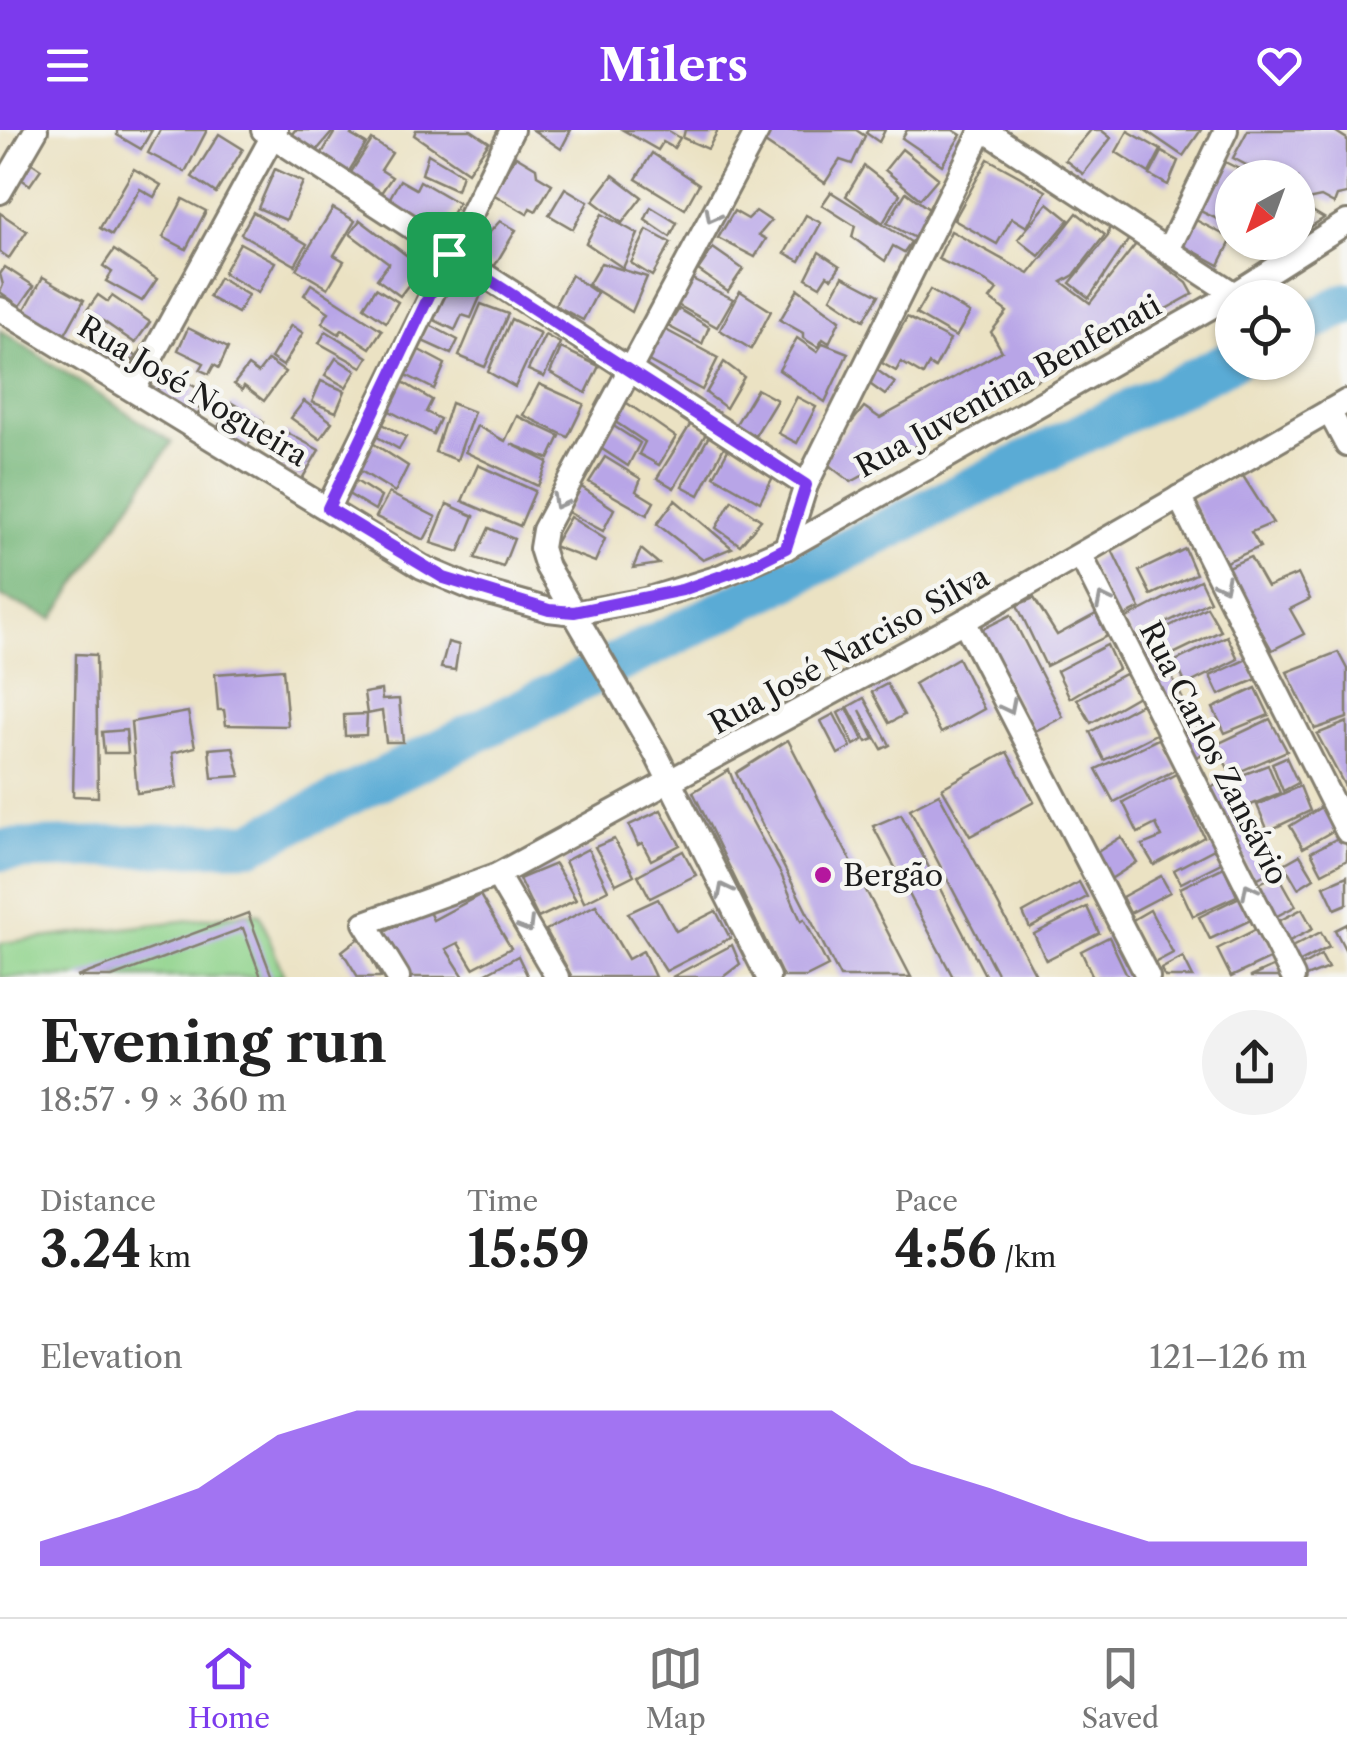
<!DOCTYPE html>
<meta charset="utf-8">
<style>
:root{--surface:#fff;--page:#f2f2f2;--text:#222;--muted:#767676;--line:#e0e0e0;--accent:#7c3aed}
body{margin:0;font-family:"Libre Caslon Text",serif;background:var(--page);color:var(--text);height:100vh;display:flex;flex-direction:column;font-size:38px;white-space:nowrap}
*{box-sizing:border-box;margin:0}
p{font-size:32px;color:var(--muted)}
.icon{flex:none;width:55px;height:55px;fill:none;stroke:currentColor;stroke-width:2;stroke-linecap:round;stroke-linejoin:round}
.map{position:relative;height:847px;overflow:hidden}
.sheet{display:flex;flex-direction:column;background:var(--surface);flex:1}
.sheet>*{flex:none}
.needle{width:65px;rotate:221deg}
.buttons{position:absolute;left:1215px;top:30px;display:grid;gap:20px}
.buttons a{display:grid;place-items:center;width:100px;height:100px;border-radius:50%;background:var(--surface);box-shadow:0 2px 8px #0004;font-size:50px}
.pin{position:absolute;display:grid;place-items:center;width:85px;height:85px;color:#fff;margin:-42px;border-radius:20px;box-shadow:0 5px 15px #0006}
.round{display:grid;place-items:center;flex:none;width:105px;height:105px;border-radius:52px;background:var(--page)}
.summary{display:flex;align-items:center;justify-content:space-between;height:170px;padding:0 40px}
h1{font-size:55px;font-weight:800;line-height:75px}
.metrics{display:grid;grid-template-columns:repeat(3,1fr);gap:15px;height:170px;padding:10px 40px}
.metrics div{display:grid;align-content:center}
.metrics b{font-size:50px;font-weight:800}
.metrics small{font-size:28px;font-weight:400}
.metrics p{font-size:28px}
.chart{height:280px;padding:20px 40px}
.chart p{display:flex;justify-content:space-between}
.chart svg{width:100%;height:180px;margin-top:10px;fill:var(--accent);opacity:.7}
header{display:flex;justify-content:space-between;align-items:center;height:130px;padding:0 40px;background:var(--accent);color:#fff;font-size:45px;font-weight:800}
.tab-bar{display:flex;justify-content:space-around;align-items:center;height:140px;border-top:2px solid var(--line);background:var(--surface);font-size:28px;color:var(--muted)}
.tab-bar a{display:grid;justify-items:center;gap:5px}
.tab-bar .current{color:var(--accent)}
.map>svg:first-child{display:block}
</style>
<header><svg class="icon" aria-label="menu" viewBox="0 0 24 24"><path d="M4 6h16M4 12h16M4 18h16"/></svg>Milers<svg class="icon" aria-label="heart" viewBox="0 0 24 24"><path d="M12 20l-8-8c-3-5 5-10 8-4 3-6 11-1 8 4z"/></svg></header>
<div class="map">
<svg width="1347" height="847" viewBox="0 0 1347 847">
<rect width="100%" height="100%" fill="#f6f6f2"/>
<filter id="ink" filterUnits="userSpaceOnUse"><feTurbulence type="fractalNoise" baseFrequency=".01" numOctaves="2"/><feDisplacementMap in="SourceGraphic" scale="20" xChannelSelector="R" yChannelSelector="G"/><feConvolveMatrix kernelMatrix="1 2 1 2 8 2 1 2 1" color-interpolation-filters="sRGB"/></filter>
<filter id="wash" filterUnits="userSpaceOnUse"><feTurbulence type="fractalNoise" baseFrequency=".0048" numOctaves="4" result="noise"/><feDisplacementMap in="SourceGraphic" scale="40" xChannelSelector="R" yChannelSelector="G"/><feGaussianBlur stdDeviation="2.25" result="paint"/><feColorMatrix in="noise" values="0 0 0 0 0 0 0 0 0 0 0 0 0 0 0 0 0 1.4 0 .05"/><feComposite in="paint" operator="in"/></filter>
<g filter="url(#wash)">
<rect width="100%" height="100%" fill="#ebe2c3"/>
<path fill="#8fd38b" stroke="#567854" stroke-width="2.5" d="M248,783l12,1 24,63h-284v-34z"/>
<path fill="#73b577" stroke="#48684a" stroke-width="2.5" d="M0,200l172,112 -119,177 -53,-23z"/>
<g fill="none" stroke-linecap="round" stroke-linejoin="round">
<g stroke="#5aabd5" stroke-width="42">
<path d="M1298,198l49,-25"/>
<path d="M0,720l251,-7 981,-483"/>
</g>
</g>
<g id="blocks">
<g fill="#b8a5e7">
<path d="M117,0h35l-11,19 -24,-14z"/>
<path d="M160,0h47l-22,42 -37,-19z"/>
<path d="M295,0h39l-22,26 -25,-15z"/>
<path d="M336,0h18l-3,5 15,9 -20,32 -27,-18z"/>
<path d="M416,0h55l18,12 -21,30 -54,-37z"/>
<path d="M533,0h38l-10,19z"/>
<path d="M623,0h44l13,8 -6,10 -11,-6 -5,8z"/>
<path d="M685,0h33l-10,19 -25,-11z"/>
<path d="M768,0h88l9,6 -13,28 -12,-4 -15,23 -63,-42z"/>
<path d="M868,0h17l-6,12 -13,-9z"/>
<path d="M907,0h46l8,5 -19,30 -40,-27z"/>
<path d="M1091,0h10l10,8 -28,36 -18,-14z"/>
<path d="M1145,0h56l-18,26z"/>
<path d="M1248,0h85l14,9v55l-10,2 -3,8 -13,-7 -23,5v-24h-27l-38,-20z"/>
<path d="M1128,1l33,19 -12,23 -33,-21z"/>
<path d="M219,4l24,15 -27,44 -24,-16z"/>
<path d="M372,10l20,13 -11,17 11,7 -16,23 -30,-20z"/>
<path d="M902,19l36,29 -18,21 -35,-29z"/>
<path d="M1162,22l16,9 -10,24 -18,-10z"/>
<path d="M652,23l47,31 -14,25 -49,-30z"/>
<path d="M428,24l34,20 -5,16 -35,-16z"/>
<path d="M516,26l20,12 1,7 15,9 -16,27 -6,-3 -3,6 -34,-20z"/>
<path d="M26,29l15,10 -11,16 -15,-10z"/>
<path d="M988,29l58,32 -19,36 -15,-9 -15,26 -43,-24z"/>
<path d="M1225,32l32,16h-25v48l-32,-15z"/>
<path d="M864,36l36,28 -17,29 -37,-27z"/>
<path d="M134,39l27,16 -7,12 -14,-8 -28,46 -12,-7z"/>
<path d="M275,39l28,13 -17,38 -28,-12z"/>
<path d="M613,45l29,22 -20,26 -29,-22z"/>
<path d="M400,50l16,9 4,-8 38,22 -20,37 -55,-30z"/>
<path d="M565,58l23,14 -15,27 -24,-14z"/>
<path d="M831,62l80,50 -7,10 -11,-6 -8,15 -33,-24 3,-11 -33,-21z"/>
<path d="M906,62l24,18 -13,29 -30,-16z"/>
<path d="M183,69l23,12 -20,38 -23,-12z"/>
<path d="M1048,73l21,17 -30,36 -21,-17z"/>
<path d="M651,77l26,16 -7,14 -25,-17z"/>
<path d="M1298,77l9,1 17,10 -26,17z"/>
<path d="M333,78l22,13 -21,34 10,6 -16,27 -32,-19z"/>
<path d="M734,81l14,8 8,-8 15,10 -12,14 7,4 -11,18 -37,-19z"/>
<path d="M253,82l54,32 -12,21 -54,-31z"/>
<path d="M0,83l27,18 -18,27 -9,-6z"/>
<path d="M1077,83l28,22 -31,40 -12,7 28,21 46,-59 51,39 6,11 -342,188 -29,-22 42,-53 16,11 122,-67 -11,-19 16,-20 -17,-13 7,-9 -12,-9 -47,-22 13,-28 78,43z"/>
<path d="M602,84l36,20 -15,34 -37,-25z"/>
<path d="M806,85l15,8 -21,38 -15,-8z"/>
<path d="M1192,88l40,21 -13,26 -40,-22z"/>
<path d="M360,90l62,47 -22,29 -23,-17 12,-16 -39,-29z"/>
<path d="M500,91l16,9 -22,37 -29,-18 14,-24 10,8z"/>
<path d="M1109,97l20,12 -40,59 -19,-15 38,-47z"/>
<path d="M647,100l24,13 -19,33 -21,-13z"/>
<path d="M240,113l35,19 -17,31 -35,-20z"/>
<path d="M713,118l30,21 -15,22 -30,-21z"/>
<path d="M114,120l43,29 -15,22 -36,-20 6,-9 -9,-6z"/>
<path d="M819,122l21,14 -8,12 -5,-3 -7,11 -14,-8z"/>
<path d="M601,133l46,14 -15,35 -44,-27z"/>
<path d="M5,137l29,19 -14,20 -20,-14 3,-7 -3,-11z"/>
<path d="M453,144l30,16 -12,28 -9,-3 -7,15 -23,-11z"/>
<path d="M571,145l26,18 -14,27 -28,-15z"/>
<path d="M843,146l36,19 -15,25 -33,-22z"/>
<path d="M43,147l41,23 -20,36 -41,-23z"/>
<path d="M688,147l45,22 -16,28 -41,-23z"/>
<path d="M219,148l29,17 -10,18 -29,-16z"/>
<path d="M311,154l71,46 -12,18 -28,-18 -3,4 -17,-11 7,-11 -25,-17z"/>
<path d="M376,158l22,14 -12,20 -22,-15z"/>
<path d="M798,159l42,31 -11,23 -6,-4 -5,8 -15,-9v-5l-23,-13z"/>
<path d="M930,160l40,23 -14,24 -40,-23z"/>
<path d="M740,161l31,20 -20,38 -31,-19z"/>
<path d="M98,165l10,7 4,-6 38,26 -15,21 -48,-33z"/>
<path d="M481,174l27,10 -23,53 -26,-11z"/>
<path d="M679,179l30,18 -7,17 -34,-18z"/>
<path d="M907,187l43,23 -15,28 -6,-4 -6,11 -22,-13 -5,9 -14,-8z"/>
<path d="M511,189l29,14 -25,54 -27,-15z"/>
<path d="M428,194l30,16 -7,14 -31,-14z"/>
<path d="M291,195l12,8 -20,33 -12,-8z"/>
<path d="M188,198l40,20 -9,20 -5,-3 -5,9 -9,-4 4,-7 -26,-13z"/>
<path d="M664,199l54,29 -16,32 -57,-31z"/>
<path d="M104,200l33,27 -4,4 -4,-4 -9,11 -6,-5 -4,6 -22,-19z"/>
<path d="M326,201l42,26 -6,10 -43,-24z"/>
<path d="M545,205l15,8 -16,34 -16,-7z"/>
<path d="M797,208l20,14 6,-9 25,10 -23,49 -46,-32z"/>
<path d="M561,218l38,18 -13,27 -36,-20z"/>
<path d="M417,219l28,15 -11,25 -30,-15z"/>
<path d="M336,228l20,13 -10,16 -21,-12z"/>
<path d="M268,230l17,12 -21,29 -20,-15 -2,4 -8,-6 14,-18 10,7z"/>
<path d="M724,232l20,15 -18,31 -20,-15z"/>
<path d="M877,240l18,13 -10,12 -18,-13z"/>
<path d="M172,244l25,14 -8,14 12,7 -6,10 -41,-23 11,-18 4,2z"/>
<path d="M398,249l34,21 -6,12 14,7 -7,15 -49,-26z"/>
<path d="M321,251l24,10 -9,21 -24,-10z"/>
<path d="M539,254l45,20 -16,33 -45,-22z"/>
<path d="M757,259l20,11 -22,36 -19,-12z"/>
<path d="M797,267l19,10 -19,36 -19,-10z"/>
<path d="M304,271l28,21 -12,17 -29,-21z"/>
<path d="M624,271l52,36 -17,28 -20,-11 6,-12 -31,-21z"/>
<path d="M232,273l31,19 -18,28 -30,-18z"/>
<path d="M451,273l23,9 -17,48 -22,-8z"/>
<path d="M517,286l43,20 -11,23 -38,-15 37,18 -10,24 -73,-34 12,-26 28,15z"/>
<path d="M379,292l27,15 -7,12 -27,-15z"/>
<path d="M692,292l15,10 -33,56 -17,-10z"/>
<path d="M612,295l28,18 -12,23 -29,-19z"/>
<path d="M286,302l33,18 -17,29 -33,-18z"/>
<path d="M709,306l16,9 -26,50 -17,-9z"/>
<path d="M371,312l37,24 -13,26 -39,-24z"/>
<path d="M730,316l44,29 -14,27 -46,-26z"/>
<path d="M605,327l36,22 -5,12 18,11 -7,13 -58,-33z"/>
<path d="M478,335l57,26 -15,35 -58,-25z"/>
<path d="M1243,346l30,47 -22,9 9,15 -36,16 -32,-60z"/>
<path d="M353,349l28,18 -6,13 -30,-18z"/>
<path d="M580,356l34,23 -11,22 -37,-20z"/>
<path d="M389,363l47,24 -12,23 -48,-23z"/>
<path d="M675,370l57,48 -29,12 -46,-36z"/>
<path d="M732,370l29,20 -21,25 -24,-17z"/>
<path d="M447,374l27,12 -15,36 -28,-9z"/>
<path d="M570,387l35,22 -10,23 -42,-16z"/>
<path d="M489,398l25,11 -11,28 -28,-9z"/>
<path d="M641,419l18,15 -26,4z"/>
<path d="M1185,419l11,25 -45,21 -12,-24z"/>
<path d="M1112,420l28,58 -23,12 -28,-57z"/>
<path d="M1250,427l17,30 31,-13 12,25 -20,10 14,25 -32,16 -47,-82z"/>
<path d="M1200,450l10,21 -77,38 -10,-19z"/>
<path d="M1034,468l23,37 39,-21 11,22 -61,30 -29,-61z"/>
<path d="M1207,477l14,24 -52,25 -11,-24z"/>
<path d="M1011,485l52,102 -30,15 -54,-101z"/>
<path d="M1151,504l57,117 -19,10 -58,-117z"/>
<path d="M1227,506l11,23 -52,26 -11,-24z"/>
<path d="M448,512l11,3 -4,25 -14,-2z"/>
<path d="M1107,515l11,24 -48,29 -13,-27z"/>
<path d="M1338,522l9,17v49l-32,11 -28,-57z"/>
<path d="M76,524l20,1 2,142 -25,-1z"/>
<path d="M958,528l26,51 -43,24 -27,-49z"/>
<path d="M1247,529l10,20 -38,16 -9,-19z"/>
<path d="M283,539l5,57 -62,-1 -2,-15h-6l-3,-36z"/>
<path d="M1125,544l13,22 -47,27 -14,-24z"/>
<path d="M887,554l17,31 -15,8 -17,-31z"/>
<path d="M1256,558l13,27 -44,18 -12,-25z"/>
<path d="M381,560l1,10 17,-1 4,43h-17l-4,-31 -15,3 -3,-21z"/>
<path d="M864,568l26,47 -8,4 -22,-39 14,29 -7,3 -19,-35z"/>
<path d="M1143,573l15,30 -54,27 -14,-28z"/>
<path d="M847,578l16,32 -9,5 -16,-32z"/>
<path d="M188,582l7,35 -23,6 5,35 -40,5 -6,-71z"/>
<path d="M367,584l-1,21 -21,1 -1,-21z"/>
<path d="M834,584l17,33 -13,7 -17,-33z"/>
<path d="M1270,589l17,32 -55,24 -17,-30z"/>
<path d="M1347,592v68l-30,-56z"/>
<path d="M126,600l2,23h-24l-2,-21z"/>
<path d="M1160,608l17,31 -63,33 -18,-33z"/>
<path d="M788,610l123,237h-71l-104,-204z"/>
<path d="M233,617l7,29 -28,2 -3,-29z"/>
<path d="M1007,622l27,50 -64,34 -28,-48z"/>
<path d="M1286,627l12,26 -15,8 -11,-28z"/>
<path d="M1268,635l12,28 -34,14 12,27 -7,4 4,11 9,-5 13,24 -23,12 -43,-93z"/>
<path d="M729,640l12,31 40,73 20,47 3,-2 24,47 -22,11h-23l-90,-185z"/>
<path d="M1176,644l28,63 -50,28 -12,-20 20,-8 -6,-13 -18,9 -15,-31z"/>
<path d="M1300,656l10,25 -42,20 -11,-26z"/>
<path d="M939,664l98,183h-38l-89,-168z"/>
<path d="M1323,676l13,23 -33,19 -13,-22z"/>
<path d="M661,680l19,35 -29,15 -9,-17 -4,2 -9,-20z"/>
<path d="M901,684l85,163h-33l-80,-151z"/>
<path d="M1342,706l5,10v14l-25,13 -11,-21z"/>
<path d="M1121,707l16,25 -28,18 -16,-25z"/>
<path d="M614,709l20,36 -18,9 -21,-37z"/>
<path d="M1220,716l7,14 -46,23 -7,-13z"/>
<path d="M588,719l20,41 -24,12 -19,-41z"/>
<path d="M683,721l13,24 -46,23 -12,-23z"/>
<path d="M1300,725l14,23 -16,10 -14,-24z"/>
<path d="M555,734l21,36 -38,18 -19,-39z"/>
<path d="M1224,737l13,29 -44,20 -13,-28z"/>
<path d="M1278,744l18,32 -25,13 -17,-33z"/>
<path d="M1161,746l9,16 -40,21 -8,-16z"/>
<path d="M1347,746v28l-12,5 -11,-23z"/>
<path d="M1079,752l8,15 -57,31 -7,-15z"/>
<path d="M480,765l31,53 -38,20 -15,-25 -12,6 18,28h-57l-24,-44 45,-23 5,10z"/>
<path d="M1240,767l11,23 -41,19 -11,-22z"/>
<path d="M658,769l18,32 40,-20 14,27 -64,33 -38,-58z"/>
<path d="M596,775l32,54 15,-8 12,26h-83l-26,-47z"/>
<path d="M1087,777l12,26 -53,27 -12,-26z"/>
<path d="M1302,779l11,20 -26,13 -10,-20z"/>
<path d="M1150,780l23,43 -19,10 -23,-42z"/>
<path d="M248,783l24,64h-11l-18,-49 -131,49h-35z"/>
<path d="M1347,794v29l-12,-23z"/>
<path d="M1261,797l15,29 -45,21 -14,-28z"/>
<path d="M1321,802l8,15 -33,17 -8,-15z"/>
<path d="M360,807l21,40h-23l-16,-26z"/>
<path d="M1109,807l19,40h-35l-12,-26z"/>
<path d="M732,815l8,19 -17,13h-51z"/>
<path d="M1321,825l7,13 -22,9 -6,-10z"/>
<path d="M518,826l10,21h-49z"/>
<path d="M1183,827l10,20h-28l-4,-8z"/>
<path d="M1277,835l5,12h-32z"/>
</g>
</g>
</g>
<g filter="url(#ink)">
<use href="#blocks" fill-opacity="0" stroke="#847f70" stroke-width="2.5"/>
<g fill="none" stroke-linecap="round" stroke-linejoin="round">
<defs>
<g id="street">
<path d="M263,0l543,355"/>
<path d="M758,0l-214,400 -3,18 6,19 109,187 112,223"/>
<path d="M984,0l250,164"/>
<path d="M0,62l36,-62"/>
<path d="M1168,120l58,-120"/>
<path d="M0,179l422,258 52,22 75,21 25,3 71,-13 71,-22 70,-30 448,-254 113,-72"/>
<path d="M134,259l142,-259"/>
<path d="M1329,281l18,34"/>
<path d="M1179,367l168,334"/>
<path d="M328,378l184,-378"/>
<path d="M786,418l20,-63 176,-355"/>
<path d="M1081,426l212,421"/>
<path d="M964,491l184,356"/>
<path d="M497,745l60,102"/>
<path d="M398,847l-33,-54 132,-48 467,-254 383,-220"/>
</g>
</defs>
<use href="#street" stroke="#847f70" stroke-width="28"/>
<use href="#street" stroke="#fff" stroke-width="22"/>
</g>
<defs><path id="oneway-chevron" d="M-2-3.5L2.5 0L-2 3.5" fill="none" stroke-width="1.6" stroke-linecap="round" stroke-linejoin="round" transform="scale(2.5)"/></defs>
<g stroke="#999">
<use href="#oneway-chevron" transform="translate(712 86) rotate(118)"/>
<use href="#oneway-chevron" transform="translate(559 372) rotate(118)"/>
<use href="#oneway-chevron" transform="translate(1223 454) rotate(63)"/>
<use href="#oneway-chevron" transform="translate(1103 470) rotate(-117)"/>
<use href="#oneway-chevron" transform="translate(1009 577) rotate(63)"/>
<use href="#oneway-chevron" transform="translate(724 760) rotate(-117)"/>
<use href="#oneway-chevron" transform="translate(1249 760) rotate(-117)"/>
<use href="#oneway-chevron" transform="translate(527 796) rotate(59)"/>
</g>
</g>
<g fill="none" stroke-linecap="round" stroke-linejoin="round" filter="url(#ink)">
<defs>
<path id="route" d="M449,124l357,231 -20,63 -36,18 -68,24 -108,22 -25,-2 -105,-32 -116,-70z"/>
</defs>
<use href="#route" stroke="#fff" stroke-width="20"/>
<use href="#route" stroke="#7c3aed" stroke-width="12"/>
</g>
<circle fill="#b5179e" stroke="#f6f6f2" stroke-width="4" cx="823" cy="745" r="10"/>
<g text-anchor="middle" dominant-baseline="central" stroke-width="9" stroke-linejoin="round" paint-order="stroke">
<g font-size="30" fill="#1c1c1c" stroke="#f6f6f2">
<text transform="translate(1008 256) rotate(-29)">Rua Juventina Benfenati</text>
<text transform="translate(193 261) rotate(31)">Rua José Nogueira</text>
<text transform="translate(849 520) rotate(-29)">Rua José Narciso Silva</text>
<text transform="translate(1214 623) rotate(63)">Rua Carlos Zansávio</text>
</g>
<g font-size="30" fill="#1c1c1c" stroke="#f6f6f2" text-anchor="start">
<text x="843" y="745">Bergão</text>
</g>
</g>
</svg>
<div class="buttons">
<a><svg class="needle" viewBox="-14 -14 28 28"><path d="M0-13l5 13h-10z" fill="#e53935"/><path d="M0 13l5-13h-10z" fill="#767676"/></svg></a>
<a><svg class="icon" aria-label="locate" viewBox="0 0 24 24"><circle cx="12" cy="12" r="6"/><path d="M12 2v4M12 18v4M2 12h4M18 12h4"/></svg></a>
</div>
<div class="pin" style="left:449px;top:124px;background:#1e9e55"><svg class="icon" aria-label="arrive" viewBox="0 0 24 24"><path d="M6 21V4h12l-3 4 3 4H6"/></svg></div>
</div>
<section class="sheet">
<div class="summary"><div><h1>Evening run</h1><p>18:57 · 9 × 360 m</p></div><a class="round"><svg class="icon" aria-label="share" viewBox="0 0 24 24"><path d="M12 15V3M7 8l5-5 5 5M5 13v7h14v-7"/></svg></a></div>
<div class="metrics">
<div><p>Distance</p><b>3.24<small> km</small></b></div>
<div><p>Time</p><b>15:59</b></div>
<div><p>Pace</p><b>4:56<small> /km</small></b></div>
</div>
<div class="chart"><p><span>Elevation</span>121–126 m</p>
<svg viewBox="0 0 160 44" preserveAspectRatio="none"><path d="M0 44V38L10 32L20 25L30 12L40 6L50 6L60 6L70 6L80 6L90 6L100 6L110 19L120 25L130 32L140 38L150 38L160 38V44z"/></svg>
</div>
</section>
<nav class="tab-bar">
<a class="current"><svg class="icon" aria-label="home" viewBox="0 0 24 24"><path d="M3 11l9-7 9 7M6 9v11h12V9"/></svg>Home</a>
<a><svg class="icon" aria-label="map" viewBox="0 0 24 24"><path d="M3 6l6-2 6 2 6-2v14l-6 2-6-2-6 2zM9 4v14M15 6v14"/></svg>Map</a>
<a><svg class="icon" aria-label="saved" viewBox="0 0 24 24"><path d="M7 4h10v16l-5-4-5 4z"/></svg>Saved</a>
</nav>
